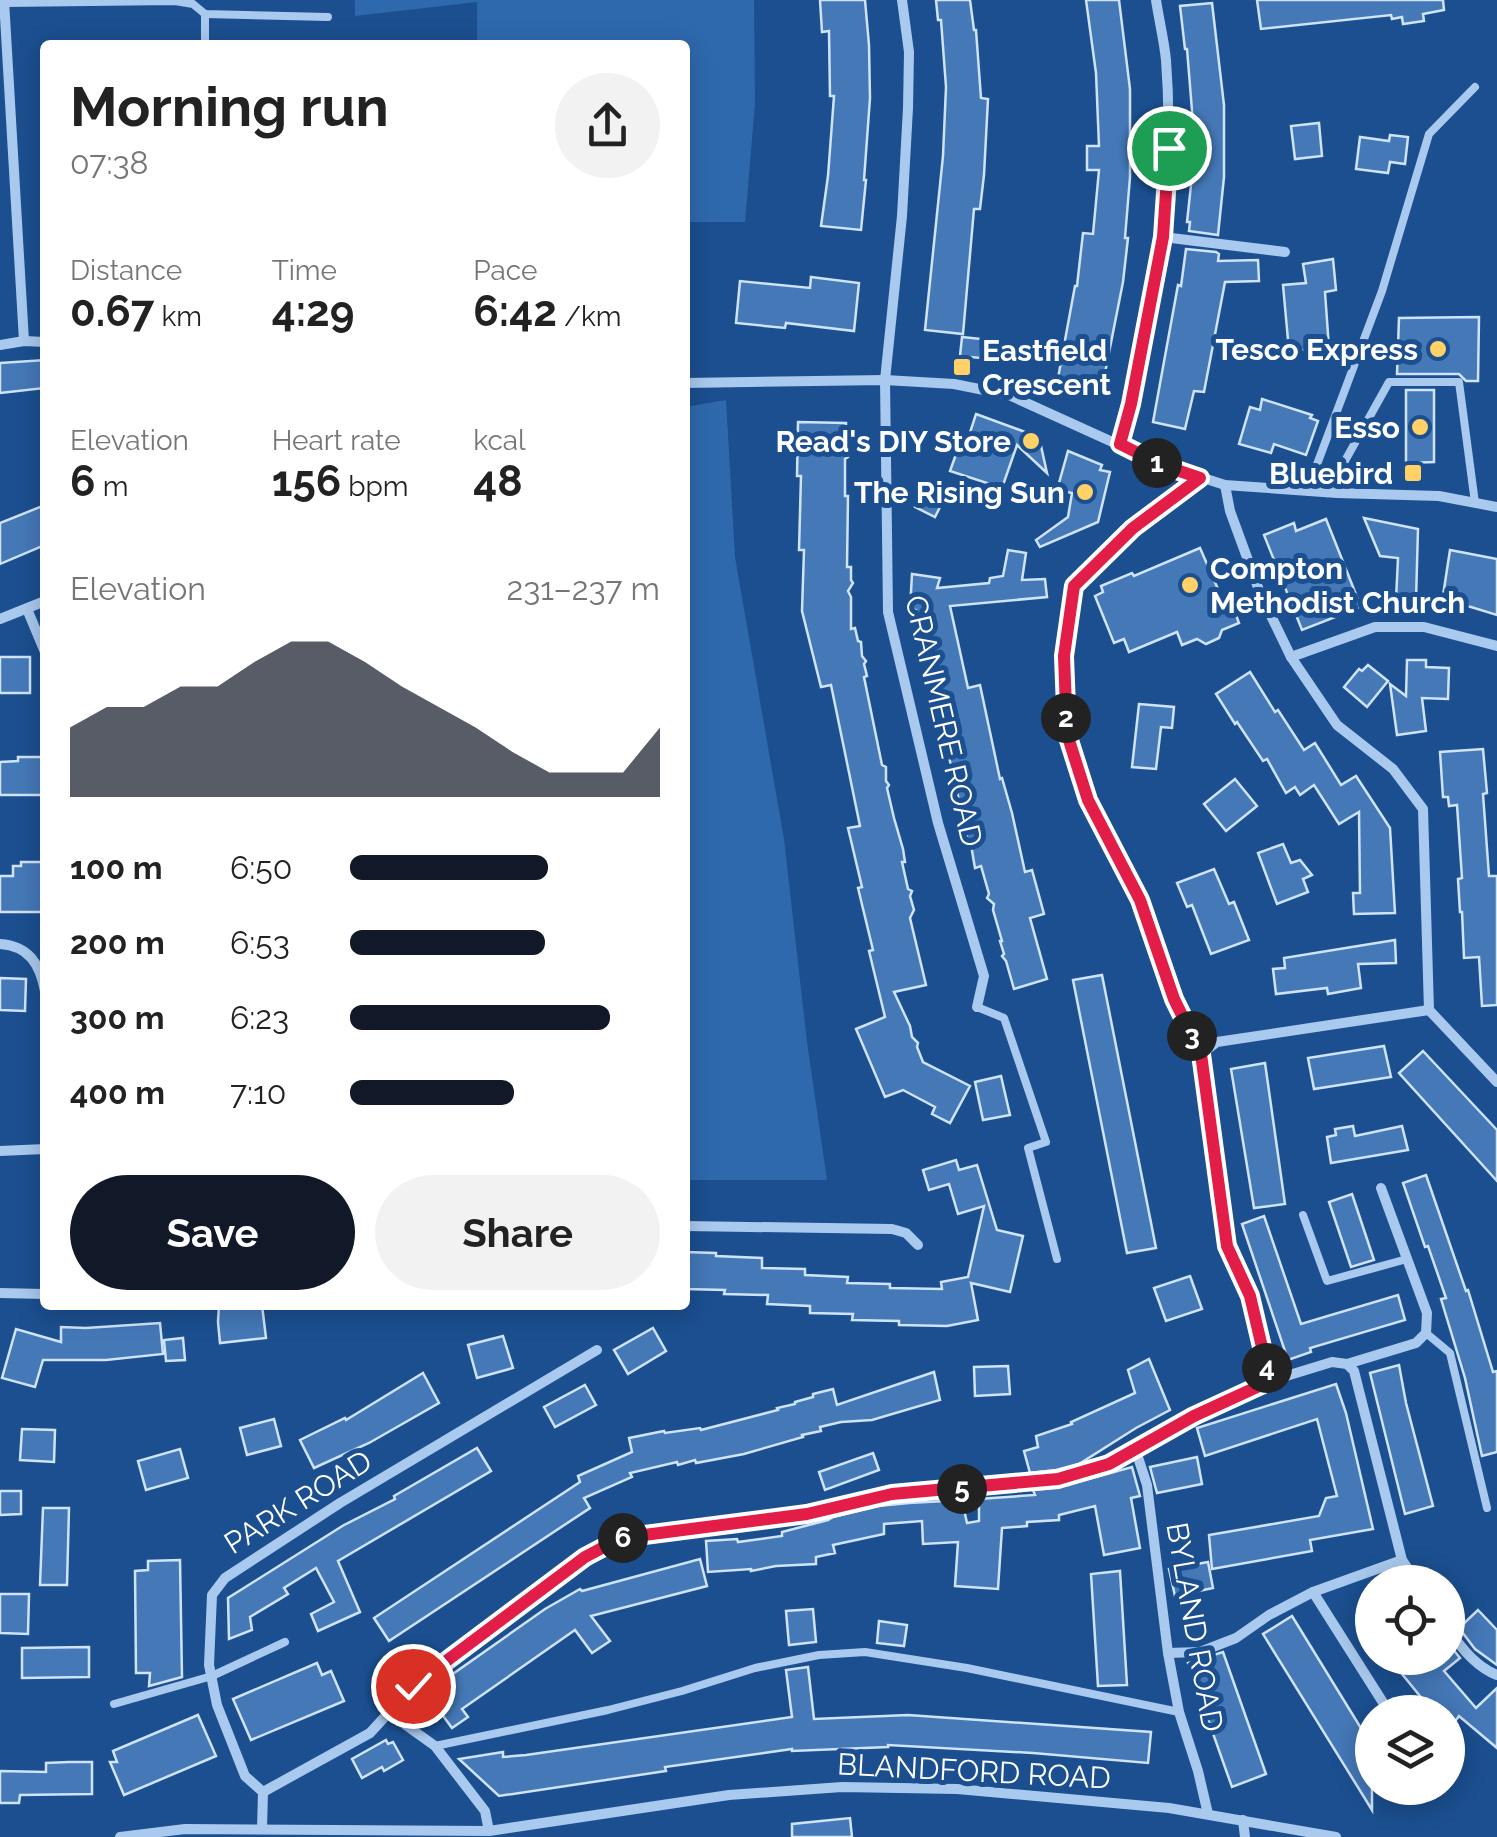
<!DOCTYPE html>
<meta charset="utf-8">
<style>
:root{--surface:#fff;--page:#f2f2f2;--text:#222;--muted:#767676;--accent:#111827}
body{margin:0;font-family:Raleway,sans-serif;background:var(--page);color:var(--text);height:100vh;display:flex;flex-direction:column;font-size:38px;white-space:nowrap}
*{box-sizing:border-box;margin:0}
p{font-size:32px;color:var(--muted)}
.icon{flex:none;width:55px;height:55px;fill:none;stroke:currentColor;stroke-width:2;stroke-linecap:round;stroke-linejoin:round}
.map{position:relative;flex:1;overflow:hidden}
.panel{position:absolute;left:40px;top:40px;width:650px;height:1270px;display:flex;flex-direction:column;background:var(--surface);border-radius:10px;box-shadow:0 5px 25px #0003}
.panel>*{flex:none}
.controls{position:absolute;left:1355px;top:1565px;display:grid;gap:20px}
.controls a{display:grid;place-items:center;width:110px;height:110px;border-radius:50%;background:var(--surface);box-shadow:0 5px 25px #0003;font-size:50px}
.pin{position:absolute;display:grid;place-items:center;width:85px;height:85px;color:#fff;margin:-42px;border:5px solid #fff;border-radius:50%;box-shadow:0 2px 10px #0007}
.km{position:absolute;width:50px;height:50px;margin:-25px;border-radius:50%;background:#222;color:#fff;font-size:28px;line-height:50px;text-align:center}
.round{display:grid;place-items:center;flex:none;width:105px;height:105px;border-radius:52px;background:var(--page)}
.overview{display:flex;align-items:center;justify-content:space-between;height:170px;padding:0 30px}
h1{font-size:55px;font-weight:700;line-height:75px}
.stats{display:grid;grid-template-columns:repeat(3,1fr);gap:15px;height:170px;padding:10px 30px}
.stats div{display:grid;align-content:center}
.stats b{font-size:42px;font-weight:700}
.stats small{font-size:28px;font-weight:400}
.stats p{font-size:28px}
.chart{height:280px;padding:20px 30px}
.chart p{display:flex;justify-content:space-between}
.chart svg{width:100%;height:180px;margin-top:10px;fill:var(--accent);opacity:.7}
.cta{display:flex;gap:20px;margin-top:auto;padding:20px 30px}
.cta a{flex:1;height:115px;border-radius:60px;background:var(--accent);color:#fff;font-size:40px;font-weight:700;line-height:115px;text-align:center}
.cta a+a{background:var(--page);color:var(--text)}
ul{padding:0 30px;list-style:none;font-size:32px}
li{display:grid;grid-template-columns:160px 120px 1fr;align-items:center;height:75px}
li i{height:25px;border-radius:12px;background:var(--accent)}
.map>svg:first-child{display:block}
</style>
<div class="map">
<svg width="1497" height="1837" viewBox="0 0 1497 1837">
<rect width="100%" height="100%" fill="#1b4f8f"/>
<g fill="#2e69ad">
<path d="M355,0h399l1,103 -10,119h-60v-177h-208v-43l-122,14z"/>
<path d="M726,400l9,157 49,282 23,203 20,138h-142v-773z"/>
</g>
<g fill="#4478b7" stroke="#cfe3fa" stroke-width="2.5">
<path d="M820,0h45l4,45 1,53 -6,82h2l-5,50 -40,-4 7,-50 6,-80h-4l-1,-65 -7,1z"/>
<path d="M936,0h34l4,30h2l5,68 7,1 -4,76 -4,34h-6l-11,125 -38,-4 18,-174 3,-69 -5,-67h-3z"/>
<path d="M1086,0h33l11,89v88l-5,61h3l-5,44 -21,106 -44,-10 17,-92h2l6,-53 10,1 6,-64h-12v-24h12l-3,-73z"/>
<path d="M1257,0h186l1,10 -21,4 1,7 -21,3 -1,-7 -10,2 -1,-4 -130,14z"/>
<path d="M1212,3l12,102v72l-6,58 -29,-4 1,-9h-3l5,-46 1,-53 -6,-74h-2l-5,-43z"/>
<path d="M1319,123l3,33 -27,3 -4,-33z"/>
<path d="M1390,135l18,2 -3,27 -15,-2 -2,11 -32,-4 4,-32 29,4z"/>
<path d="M1186,249l30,3 3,2 -1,7 40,-1 1,21 -34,1 -21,110 -10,-1 -9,38 -32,-7 25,-137 3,1z"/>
<path d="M1333,259l3,31 -11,2 4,56 -40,3 -6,-66 23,-2 -3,-19z"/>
<path d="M811,277l48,6 -5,48 -68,-8 -1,5 -49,-5 4,-42 70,7z"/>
<path d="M1479,317l-1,64h-12l-7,-7h-62l2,-56z"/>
<path d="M962,337l20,2 -2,19 -20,-2z"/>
<path d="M45,360v28l-45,5v-30z"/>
<path d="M1406,390h28v72l-28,1z"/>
<path d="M1262,399l50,16 -2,3 8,3 -12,34 -32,-11 -3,9 -32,-9 11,-37 10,3z"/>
<path d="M976,414l63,23 8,36 -30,-28 -15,43 -52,-17 9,-25 6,2z"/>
<path d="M798,422l48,1v12l2,2 -2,6 -1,8 3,6 -3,2v37h3l-1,71h4v13l2,3 -5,8 3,6v32l4,-1 3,13 3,1 1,14 4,5 -2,3 3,12 -3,1 18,88 4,2v14l3,4 -2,3 7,30 9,31 2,13h-3l6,27 4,2 -2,5 4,14 -4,8 16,67 -32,7 16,34 2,11 6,6 -1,4 6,15 47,24 -20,37 -18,-9 3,-7 -32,-17 -18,7 -29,-68 29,-12 -16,-66 4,-1 -15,-62 4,-1 -14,-59 12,-2 -29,-141 -10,2 -19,-76 2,-61h-5l2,-74h-4z"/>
<path d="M1068,451l34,14 -2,5 10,2 -12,50 -58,25 -4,-7 32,-23 4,-24 -15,-3z"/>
<path d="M923,489l21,10 -9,18 -20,-10z"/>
<path d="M45,505v40l-45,19v-41z"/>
<path d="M1364,518l54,11 -2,71h-20l2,-42 -18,-2z"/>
<path d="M1326,519l35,88 -59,23 -38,-95 30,-12 2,8z"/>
<path d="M1200,548l25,57 6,-3 8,21 -17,7 -3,8 -13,6 -9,-5 -15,6 -5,-13 -48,20 -5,-13 -10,4 -19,-47 8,-4 -2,-6 31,-13 2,3z"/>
<path d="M1008,550l18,3 -4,27 23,-1 2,18 -97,9 18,82 12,-3 20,94 2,-1 10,35 13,59 7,-2 12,44 -14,4 17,61 -33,10 -8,-28 -4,-5 2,-2 -4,-13h2l-9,-31 1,-6 -7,-6 2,-4 -8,-28 -6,2 -4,-23 -6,-7 2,-3 -21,-91 -3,-12 -4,-2 2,-6 -15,-65 1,-6 -4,-6 -7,-37 -6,-1 2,-35 28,4 -3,10 52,-5 1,-5 13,-2z"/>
<path d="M1450,550l47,9v56l-26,-8 -29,-5z"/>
<rect x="0" y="657" width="30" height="36"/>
<path d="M1407,660h19v7l23,1 -1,31 -26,-1 4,33 -29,4 -7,-51 16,12z"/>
<path d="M1368,665l20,16 -21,26 -23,-20 15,-18 3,2z"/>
<path d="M1250,672l25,40 3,-2 26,40 11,-7 26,42 15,-9 34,52 5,85 -41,1 -1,-21h7l-1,-81 -20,12 -25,-39 -14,10 -5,-8 -9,6 -19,-34 -4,2 -26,-39 -2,2 -19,-30z"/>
<path d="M1139,704l35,3 -2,21 -11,-1 -5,42 -24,-2z"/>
<path d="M1483,749l4,44 -4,1 6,82h8v129l-15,1 -3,-49 -15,1 -2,-46h-2l-2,-33 4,-1 -5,-73 -8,1 -1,-9h-5l-3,-45z"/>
<path d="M18,757h27v38h-45v-33l18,-1z"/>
<path d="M1235,779l22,27 -31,25 -22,-27z"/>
<path d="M1283,844l8,19 9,-3 12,15 -9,4 5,13 -31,12 -19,-51z"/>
<path d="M21,862h24v50h-45v-36h13v-10h8z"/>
<path d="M1214,869l15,35 5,-2 15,38 -38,14 -19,-49 -5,2 -10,-24z"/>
<path d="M1395,940l1,23 -38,1 3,24 -33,6 -1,-6 -51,6 -3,-25 12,-1 -1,-10z"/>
<path d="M1102,975l54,273 -29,5 -54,-273z"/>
<path d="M0,978l26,1 -1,32 -25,-1z"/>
<path d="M1384,1046l7,31 -77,12 -6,-31z"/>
<path d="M1423,1051l74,79v51l-98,-108z"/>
<path d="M1265,1063l20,141 -31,4 -23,-139z"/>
<path d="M1001,1076l9,39 -27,5 -8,-38z"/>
<path d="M1353,1126l2,10 47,-10 6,24 -77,13 -4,-26 9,-2 -1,-6z"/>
<path d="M956,1160l3,10 18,-5 20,65 26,6 -13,56 -39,-9 7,37 -31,6 -48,-1v-4l-47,-1 1,-6 -43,-1v-7l-43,-2 1,-9 -44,-1 1,-4 -40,-1v-37l31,1v3l46,2v10l43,1v6l43,2 -1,6 43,1v4l52,1 -1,-7 27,-5 16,-71 -26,8 -9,-30 -20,6 -6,-20z"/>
<path d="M1426,1175l40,116 2,-1 25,82 4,-1v81l-15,4 -17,-78 -24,-79 5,-1 -18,-52 -3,1 -22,-64z"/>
<path d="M1352,1194l22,66 -23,7 -22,-65z"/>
<path d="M1264,1216l37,108 97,-29 7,25 -95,28 1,4 -23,8 -46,-136z"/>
<path d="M1190,1276l12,33 -36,12 -12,-33z"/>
<path d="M219,1305h43l4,33 -46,5 -2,-21z"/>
<path d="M160,1323l3,31 -57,6h-63l-8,27 -33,-9 14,-49 45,13v-15l25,1z"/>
<path d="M653,1328l13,23 -38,23 -14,-24z"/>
<path d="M503,1336l10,32 -36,10 -9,-33z"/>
<path d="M183,1338l2,22 -19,1 -2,-21z"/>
<path d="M1149,1359l21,51 -34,18 -57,36 -23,6 -26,3 -6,-22 14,-4 -2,-11 36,-12 -1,-2 64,-29 -7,-23z"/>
<path d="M1399,1365l7,38 27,103 -28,8 -35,-141z"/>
<path d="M1008,1366l2,28 -35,2 -1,-29z"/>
<path d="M934,1372l6,28 -68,20 -31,2 -21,5 1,4 -19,4 1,2 -59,17 -48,9 -1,-3 -17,5 -1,-3 -47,11 2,4 -48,21 6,10 -201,133 -15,-23 206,-136 -2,-6 54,-24 -3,-14 35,-7 1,2 35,-5 1,2 77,-20 -1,-2 18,-4v-2l18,-5v-3l20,-5 4,16z"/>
<path d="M423,1373l16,30 -70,40 -55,25 -14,-28 45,-22 1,2z"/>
<path d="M1336,1384l10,29 27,116 -63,11 2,11 -100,18 -3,-34 110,-19 7,-18 11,-2 -20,-77 -112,37 -8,-28z"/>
<path d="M585,1385l11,20 -41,22 -11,-20z"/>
<path d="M274,1419l7,27 -34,9 -7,-27z"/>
<path d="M22,1429l33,1 -1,32 -34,-2z"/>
<path d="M477,1448l14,23 -153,90 22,51 -42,19 -7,-17 23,-12 -18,-34 -32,20 4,6 -38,23 2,13 -23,9 -1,-41 116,-73 51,-26 -1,-3z"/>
<path d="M180,1449l8,29 -42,12 -8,-29z"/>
<path d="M873,1453l6,17 -54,20 -6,-18z"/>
<path d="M1197,1457l5,27 -45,9 -7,-26z"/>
<path d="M1132,1467l8,29 -9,2 9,50 -36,7 -9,-49 -36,9v5l-32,2v4l-25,2 -4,61 -43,-3 3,-44 -35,2 -1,-23 -38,3v10l-51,11 2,8 -19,4v7l-40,2 -25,5v-2l-43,3 -2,-31 31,-2 1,3 44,-6v-4l46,-12 5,-3 45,-11 31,-3 53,-3 5,23 12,-2v-22l56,-4 -2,-5 27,-3z"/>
<path d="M0,1491h21v23l-21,1z"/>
<path d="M43,1508h26l-2,77h-27z"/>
<path d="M700,1559l7,27 -116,30 19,25 -18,12 -17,-23 -113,79 6,8 -16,11 -19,-26 16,-11 -5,-8 7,-5 -1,-2 95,-67 35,-20 2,2z"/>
<path d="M180,1560l2,117 -33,9 1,-13h-14l-1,-102 13,-1v-9z"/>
<path d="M1208,1562l5,26 -38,8 -6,-27z"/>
<path d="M1120,1571l7,114 -29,1 -7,-112z"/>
<path d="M0,1594h29l-1,40 -28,-1z"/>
<path d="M813,1609l3,33 -27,3 -3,-34z"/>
<path d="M1478,1610l19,20v35l-22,-16 -16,-21z"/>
<path d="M1292,1616l80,130v64l-109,-176z"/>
<path d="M879,1621l28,4 -3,21 -27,-3z"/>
<path d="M1448,1643l12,15 -16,13 32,37 21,-20v60l-38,-32 -11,15v-19h-15l-44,-54h59z"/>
<path d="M89,1647v30l-67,1v-30z"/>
<path d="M1223,1652l43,122 -34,13 -44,-124z"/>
<path d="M317,1663l5,12 9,-4 13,30 -93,39 -18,-41z"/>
<path d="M808,1667l6,52 94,-4 243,17 -3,31 -115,-10 -145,-8v2l-96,4v-2l-127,18 1,4 -167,25 -40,-37 44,-7v5l23,-2 266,-38 -6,-47z"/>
<path d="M198,1715l18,41 -92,39 -14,-33h7l-4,-11z"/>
<path d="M386,1740l2,4 5,-2 10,18 -19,11 -2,-4 -20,11 -10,-19z"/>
<path d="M69,1762h23v32l-72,1 -1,8h-19v-32l46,1v-9z"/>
<path d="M850,1818l2,19h-60v-13z"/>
</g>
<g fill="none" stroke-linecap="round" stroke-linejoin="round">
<g stroke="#a9c9ee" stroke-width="8">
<path d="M5,3l170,-2 18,3 12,10 123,3"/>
<path d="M205,45v-31"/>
<path d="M1307,491l75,-200 47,-157 46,-47"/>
<path d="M1327,493l62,-111h70l16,121"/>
<path d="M977,1007l27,11 42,124 -18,6 29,111"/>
<path d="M1303,1215l24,66 80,-22"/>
<path d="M1426,1333l24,20 37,155"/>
<path d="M114,1704l98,-28 73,-34"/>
<path d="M435,1746l173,-36 74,-19 73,-23 64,-13 46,-3 102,16 212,44"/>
</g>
<g stroke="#a9c9ee" stroke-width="10">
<path d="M4,0l20,341"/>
<path d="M902,0l7,52 -1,56 -6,108 -17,164 3,232 50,211 46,153 -7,31"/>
<path d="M1163,237l122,15"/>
<path d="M0,345l24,-4 21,1"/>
<path d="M685,383l200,-3 69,4 55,11 154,70 62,20 112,8 102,3 58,11"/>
<path d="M1120,444c34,-123 56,-255 46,-384 -2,-20 -7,-40 -10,-60"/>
<path d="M1200,478l-67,51 -58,57 -11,70 3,78 21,66 52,100 34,99 27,55 26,189 23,53 20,85"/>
<path d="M1225,485l5,26 30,82 31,64 46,68 56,44 30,40 6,201 68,72"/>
<path d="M27,609l18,43"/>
<path d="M0,619l45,-18"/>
<path d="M1291,657l84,-30h49l73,19"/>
<path d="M0,944c29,2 40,20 45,47"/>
<path d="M1201,1054l16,-12 212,-32"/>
<path d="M0,1151l45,-2"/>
<path d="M685,1226l207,3 14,4 12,12"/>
<path d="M0,1293l45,1"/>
<path d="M1347,1364l69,-21 10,-10 1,-20 -46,-125"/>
<path d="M1135,1448l12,37 21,168 11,59 19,59 10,43"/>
<path d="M1313,1592l76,120"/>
<path d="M1448,1628c12,19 28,39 49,47"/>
<path d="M1168,1653l32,-1 36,-14 33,-23 44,-23 89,-32"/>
<path d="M389,1713l46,33 50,65 4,20"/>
<path d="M263,1792l-18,-16 -28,-71 -8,-40 3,-70 13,-17 115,-75 257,-153"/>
<path d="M1243,1820l2,17"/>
<path d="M262,1829l1,-37 107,-59 43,-47 172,-129 36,-19 186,-24 85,-20 41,-2 125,-13 51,-15 85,-48 76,-35 62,-19 15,2 7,7 48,189 15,22"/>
<path d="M120,1837l65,-8 304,2 240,-36 113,-8 115,2 212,19 167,29"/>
</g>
</g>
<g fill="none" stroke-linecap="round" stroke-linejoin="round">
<defs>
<path id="route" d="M413,1686l172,-129 36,-19 186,-24 85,-20 166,-15 51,-15 85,-48 76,-35 -20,-85 -23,-50 -26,-192 -27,-55 -34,-99 -52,-100 -21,-66 -3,-78 10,-70 59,-58 67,-50 -38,-13 -42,-21 11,-40 32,-167 6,-89"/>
</defs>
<use href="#route" stroke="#fff" stroke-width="20"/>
<use href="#route" stroke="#e11d48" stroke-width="12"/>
</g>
<g fill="#ffd166" stroke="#1b4f8f" stroke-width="4">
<circle cx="1438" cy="349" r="10"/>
<rect x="952" y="357" width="20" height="20" rx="5"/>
<circle cx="1420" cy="427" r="10"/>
<circle cx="1031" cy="441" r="10"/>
<rect x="1403" y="463" width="20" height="20" rx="5"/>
<circle cx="1085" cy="492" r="10"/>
<circle cx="1190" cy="585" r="10"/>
</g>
<g text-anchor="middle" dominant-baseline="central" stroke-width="10" stroke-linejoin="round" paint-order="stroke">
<g font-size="30" font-weight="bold" fill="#fff" stroke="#1b4f8f" text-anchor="end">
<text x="1418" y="349">Tesco Express</text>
<text x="982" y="350" text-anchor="start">Eastfield<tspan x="982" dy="34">Crescent</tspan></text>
<text x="1400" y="427">Esso</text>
<text x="1011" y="441">Read's DIY Store</text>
<text x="1393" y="473">Bluebird</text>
<text x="1065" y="492">The Rising Sun</text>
<text x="1210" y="568" text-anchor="start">Compton<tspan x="1210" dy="34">Methodist Church</tspan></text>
</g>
<g font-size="30" fill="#fff" stroke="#1b4f8f">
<text transform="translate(944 721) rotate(77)">CRANMERE ROAD</text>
<text transform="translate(298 1502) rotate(-32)">PARK ROAD</text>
<text transform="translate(1195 1627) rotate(80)">BYLAND ROAD</text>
<text transform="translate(974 1771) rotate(3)">BLANDFORD ROAD</text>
</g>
</g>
</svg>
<div class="controls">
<a><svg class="icon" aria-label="locate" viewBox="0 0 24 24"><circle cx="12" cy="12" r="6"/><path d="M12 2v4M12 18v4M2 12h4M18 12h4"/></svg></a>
<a><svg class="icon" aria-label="layers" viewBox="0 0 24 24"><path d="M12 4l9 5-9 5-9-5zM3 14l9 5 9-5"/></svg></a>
</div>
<div class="pin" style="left:1169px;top:148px;background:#1e9e55"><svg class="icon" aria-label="arrive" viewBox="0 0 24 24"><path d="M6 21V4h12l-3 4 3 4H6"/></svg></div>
<div class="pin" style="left:413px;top:1686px;background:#d93025"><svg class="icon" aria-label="check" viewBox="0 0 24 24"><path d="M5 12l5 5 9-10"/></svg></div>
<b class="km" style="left:1157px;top:463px">1</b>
<b class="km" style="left:1066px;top:718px">2</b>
<b class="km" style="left:1192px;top:1036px">3</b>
<b class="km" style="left:1267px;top:1368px">4</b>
<b class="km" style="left:962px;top:1489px">5</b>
<b class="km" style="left:623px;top:1538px">6</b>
<section class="panel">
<div class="overview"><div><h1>Morning run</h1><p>07:38</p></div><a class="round"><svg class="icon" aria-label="share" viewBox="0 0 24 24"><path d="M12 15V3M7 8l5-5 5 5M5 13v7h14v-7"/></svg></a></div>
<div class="stats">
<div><p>Distance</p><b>0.67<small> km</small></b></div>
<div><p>Time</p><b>4:29</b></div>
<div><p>Pace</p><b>6:42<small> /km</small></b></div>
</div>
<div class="stats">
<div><p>Elevation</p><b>6<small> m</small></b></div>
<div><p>Heart rate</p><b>156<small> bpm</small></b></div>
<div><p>kcal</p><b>48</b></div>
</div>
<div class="chart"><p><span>Elevation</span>231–237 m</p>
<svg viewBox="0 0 160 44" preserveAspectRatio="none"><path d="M0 44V27L10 22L20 22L30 17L40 17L50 11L60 6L70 6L80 11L90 17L100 22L110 27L120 33L130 38L140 38L150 38L160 27V44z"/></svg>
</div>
<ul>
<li><b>100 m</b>6:50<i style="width:64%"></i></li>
<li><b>200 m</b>6:53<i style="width:63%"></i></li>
<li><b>300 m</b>6:23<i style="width:84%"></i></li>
<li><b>400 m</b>7:10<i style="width:53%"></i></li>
</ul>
<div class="cta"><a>Save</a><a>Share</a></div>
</section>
</div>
